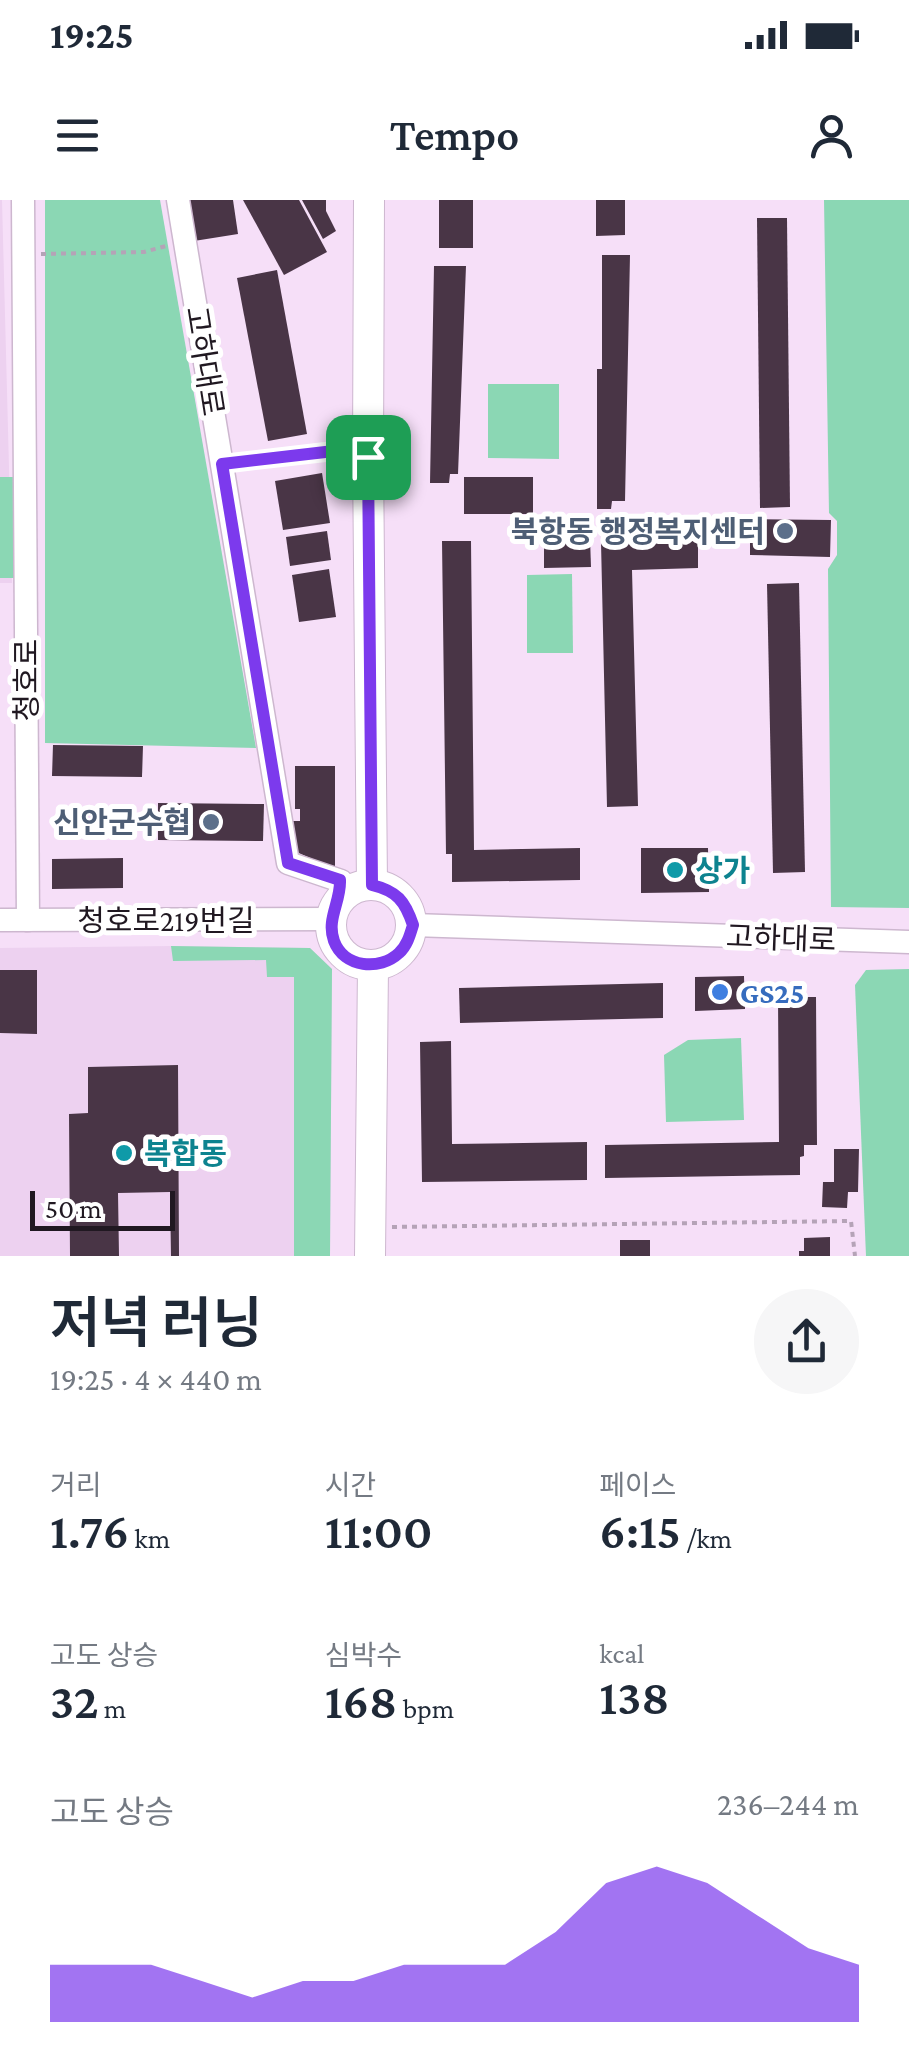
<!DOCTYPE html>
<html lang="ko">
<meta charset="utf-8">
<style>
:root{--surface:#fff;--page:#f6f6f7;--text:#1f2937;--muted:#747a83;--accent:#7c3aed}
body{margin:0;font-family:"Crimson Pro","Noto Sans KR",serif;background:var(--page);color:var(--text);height:100vh;display:flex;flex-direction:column;font-size:38px;white-space:nowrap}
*{box-sizing:border-box;margin:0}
p{font-size:32px;color:var(--muted)}
.icon{flex:none;width:55px;height:55px;fill:none;stroke:currentColor;stroke-width:2;stroke-linecap:round;stroke-linejoin:round}
.map{position:relative;height:1056px;overflow:hidden}
.side{display:flex;flex-direction:column;background:var(--surface);flex:1}
.side>*{flex:none}
.scale{position:absolute;left:30px;bottom:25px;width:145px;box-sizing:border-box;padding-left:10px;border:5px solid #201821;border-top:0;font-size:28px;line-height:35px;white-space:nowrap;color:#201821;-webkit-text-stroke:8px #fff;paint-order:stroke}
.pin{position:absolute;display:grid;place-items:center;width:85px;height:85px;color:#fff;margin:-42px;border-radius:20px;box-shadow:0 5px 15px #0006}
.round{display:grid;place-items:center;flex:none;width:105px;height:105px;border-radius:52px;background:var(--page)}
.overview{display:flex;align-items:center;justify-content:space-between;height:170px;padding:0 50px}
h1{font-size:55px;font-weight:600;line-height:75px}
.stats{display:grid;grid-template-columns:repeat(3,1fr);gap:15px;height:170px;padding:10px 50px}
.stats div{display:grid;align-content:center}
.stats b{font-size:50px;font-weight:600}
.stats small{font-size:28px;font-weight:400}
.stats p{font-size:28px}
.chart{height:280px;padding:20px 50px}
.chart p{display:flex;justify-content:space-between}
.chart svg{width:100%;height:180px;margin-top:10px;fill:var(--accent);opacity:.7}
.status{display:flex;justify-content:space-between;align-items:center;height:70px;padding:0 50px;background:var(--surface);direction:ltr}
.status svg{height:28px;fill:currentColor}
header{display:flex;justify-content:space-between;align-items:center;height:130px;padding:0 50px;background:var(--surface);font-size:45px;font-weight:600}
.map>svg:first-child{display:block}
</style>
<div class="status"><b>19:25</b><svg viewBox="0 0 49 12"><path d="M0 12V9h3v3zM5 12V6h3v6zM10 12V3h3v9zM15 12V0h3v12zM26 1h20v11H26zM47 4h2v5h-2z"/></svg></div>
<header><svg class="icon" aria-label="menu" viewBox="0 0 24 24"><path d="M4 6h16M4 12h16M4 18h16"/></svg>Tempo<svg class="icon" aria-label="person" viewBox="0 0 24 24"><circle cx="12" cy="8" r="4"/><path d="M4 21q1-7 8-7t8 7"/></svg></header>
<div class="map">
<svg width="909" height="1056" viewBox="0 0 909 1056">
<rect width="100%" height="100%" fill="#f6dff8"/>
<g fill="#edd1f0">
<path d="M0,0h2l10,383h-12z"/>
<path d="M171,746l139,2 22,21 -2,287h-330v-308z"/>
</g>
<g fill="#8bd7b4">
<path d="M45,0h115l96,548 -211,-5z"/>
<path d="M824,0h85v708l-78,-1 -3,-338 9,-14v-34l-8,-8z"/>
<path d="M488,184h71v75l-71,-1z"/>
<path d="M0,277h13l1,101h-14z"/>
<path d="M572,374l1,79h-46v-78z"/>
<path d="M171,746l139,2 22,21 -2,287h-36v-279h-27l-1,-17 -93,1z"/>
<path d="M909,769v287h-43l-11,-271 11,-15z"/>
<path d="M741,838l3,82 -78,2 -2,-67 24,-15z"/>
</g>
<g fill="#493546">
<path d="M188,0h45l5,34 -44,7z"/>
<path d="M243,0h56l28,52 -43,23z"/>
<path d="M302,0h24v11l10,20 -13,8z"/>
<rect x="439" y="0" width="34" height="48"/>
<path d="M596,0h29v35l-29,1z"/>
<path d="M757,18h30l3,289 -30,1z"/>
<path d="M602,55h28l-5,246h-13l-1,8h-14v-140h5z"/>
<path d="M434,66h32l-8,208h-8l-1,9h-19z"/>
<path d="M277,70l30,164 -39,7 -31,-163z"/>
<path d="M322,273l8,50 -47,7 -8,-49z"/>
<rect x="464" y="277" width="69" height="37"/>
<path d="M740,319l91,1 -1,37 -80,-2v-12h-10z"/>
<path d="M327,331l4,29 -41,6 -4,-29z"/>
<path d="M590,338l1,29 -47,1v-29z"/>
<path d="M698,339v29l-66,2 6,236 -31,1 -6,-265z"/>
<path d="M442,341h29l3,309 106,-2v32l-128,2v-28h-6z"/>
<path d="M329,369l7,48 -37,5 -7,-47z"/>
<path d="M799,383l6,289 -32,1 -6,-289z"/>
<path d="M53,545l90,1 -1,31 -90,-1z"/>
<path d="M295,566h40v103l-43,-19v-29h8v-12h-5z"/>
<path d="M158,603l106,1 -1,37 -105,-1z"/>
<path d="M641,648h67l1,44 -68,1z"/>
<path d="M123,658v30l-71,1v-30z"/>
<path d="M0,770h37v64l-37,-1z"/>
<path d="M744,776l1,33 -50,2v-34z"/>
<path d="M663,783v35l-203,5 -1,-35z"/>
<path d="M778,797h38l1,148h-13v11l-4,1v18l-195,3v-33l174,-3z"/>
<path d="M451,841l1,103 135,-2v38l-165,2 -2,-140z"/>
<path d="M178,865l1,191h-8l-1,-64 -52,1 1,63h-49l-1,-142 19,-1v-46z"/>
<path d="M834,949h25l-1,43h-10l-1,16 -25,-1 1,-25h11z"/>
<path d="M830,1037v19h-31v-5h5v-13z"/>
<rect x="620" y="1040" width="30" height="16"/>
</g>
<g fill="none" stroke-linecap="round" stroke-linejoin="round">
<defs>
<path id="lane" d="M222,264l113,-13 31,6"/>
<g id="street">
<path d="M23,0l5,720"/>
<path d="M178,0l110,663 53,18v17"/>
<path d="M0,720l332,-1"/>
<path d="M413,725l496,17"/>
</g>
<g id="secondary">
<path d="M369,0l-1,257 4,428"/>
<circle cx="371" cy="725" r="40"/>
<path d="M370,1056l3,-290"/>
</g>
</defs>
<use href="#lane" stroke="#cdb7cf" stroke-width="14"/>
<use href="#street" stroke="#cdb7cf" stroke-width="25"/>
<use href="#secondary" stroke="#cdb7cf" stroke-width="32"/>
<g stroke="#b5a3b7" stroke-width="4" stroke-dasharray="5 5" stroke-linecap="butt">
<path d="M41,54l103,-2 22,-6"/>
<path d="M392,1027l459,-6 4,35"/>
</g>
<use href="#lane" stroke="#fff" stroke-width="11"/>
<use href="#street" stroke="#fff" stroke-width="22"/>
<use href="#secondary" stroke="#fff" stroke-width="30"/>
</g>
<g fill="none" stroke-linecap="round" stroke-linejoin="round">
<defs>
<path id="route" d="M334,251l34,6 4,428c25,6 33,16 41,40 -3,10 -6,21 -14,28 -19,18 -55,15 -65,-12 -8,-22 7,-39 6,-61l-52,-17 -66,-399z"/>
</defs>
<use href="#route" stroke="#fff" stroke-width="20"/>
<use href="#route" stroke="#7c3aed" stroke-width="12"/>
</g>
<g fill="#5c6f8a" stroke="#fff" stroke-width="4">
<circle cx="785" cy="331" r="10"/>
<circle cx="211" cy="622" r="10"/>
</g>
<g fill="#0f9aa8" stroke="#fff" stroke-width="4">
<circle cx="675" cy="670" r="10"/>
<circle cx="124" cy="953" r="10"/>
</g>
<circle fill="#3f7fe0" stroke="#fff" stroke-width="4" cx="720" cy="792" r="10"/>
<g text-anchor="middle" dominant-baseline="central" stroke-width="10" stroke-linejoin="round" paint-order="stroke">
<g font-size="30" fill="#201821" stroke="#fff">
<text transform="translate(205 161) rotate(81)">고하대로</text>
<text transform="translate(26 480) rotate(-90)">청호로</text>
<text x="166" y="720">청호로219번길</text>
<text transform="translate(781 738) rotate(2)">고하대로</text>
</g>
<g font-size="30" font-weight="bold" fill="#4e5e75" stroke="#fff" text-anchor="end">
<text x="765" y="331">북항동 행정복지센터</text>
<text x="191" y="622">신안군수협</text>
</g>
<g font-size="30" font-weight="bold" fill="#0d838f" stroke="#fff" text-anchor="start">
<text x="695" y="670">상가</text>
<text x="144" y="953">복합동</text>
</g>
<g font-size="30" font-weight="bold" fill="#366cbe" stroke="#fff" text-anchor="start">
<text x="740" y="792">GS25</text>
</g>
</g>
</svg>
<div class="scale">50 m</div>
<div class="pin" style="left:368px;top:257px;background:#1e9e55"><svg class="icon" aria-label="arrive" viewBox="0 0 24 24"><path d="M6 21V4h12l-3 4 3 4H6"/></svg></div>
</div>
<section class="side">
<div class="overview"><div><h1>저녁 러닝</h1><p>19:25 · 4 × 440 m</p></div><a class="round"><svg class="icon" aria-label="share" viewBox="0 0 24 24"><path d="M12 15V3M7 8l5-5 5 5M5 13v7h14v-7"/></svg></a></div>
<div class="stats">
<div><p>거리</p><b>1.76<small> km</small></b></div>
<div><p>시간</p><b>11:00</b></div>
<div><p>페이스</p><b>6:15<small> /km</small></b></div>
</div>
<div class="stats">
<div><p>고도 상승</p><b>32<small> m</small></b></div>
<div><p>심박수</p><b>168<small> bpm</small></b></div>
<div><p>kcal</p><b>138</b></div>
</div>
<div class="chart"><p><span>고도 상승</span>236–244 m</p>
<svg viewBox="0 0 160 44" preserveAspectRatio="none"><path d="M0 44V30L10 30L20 30L30 34L40 38L50 34L60 34L70 30L80 30L90 30L100 22L110 10L120 6L130 10L140 18L150 26L160 30V44z"/></svg>
</div>
</section>
